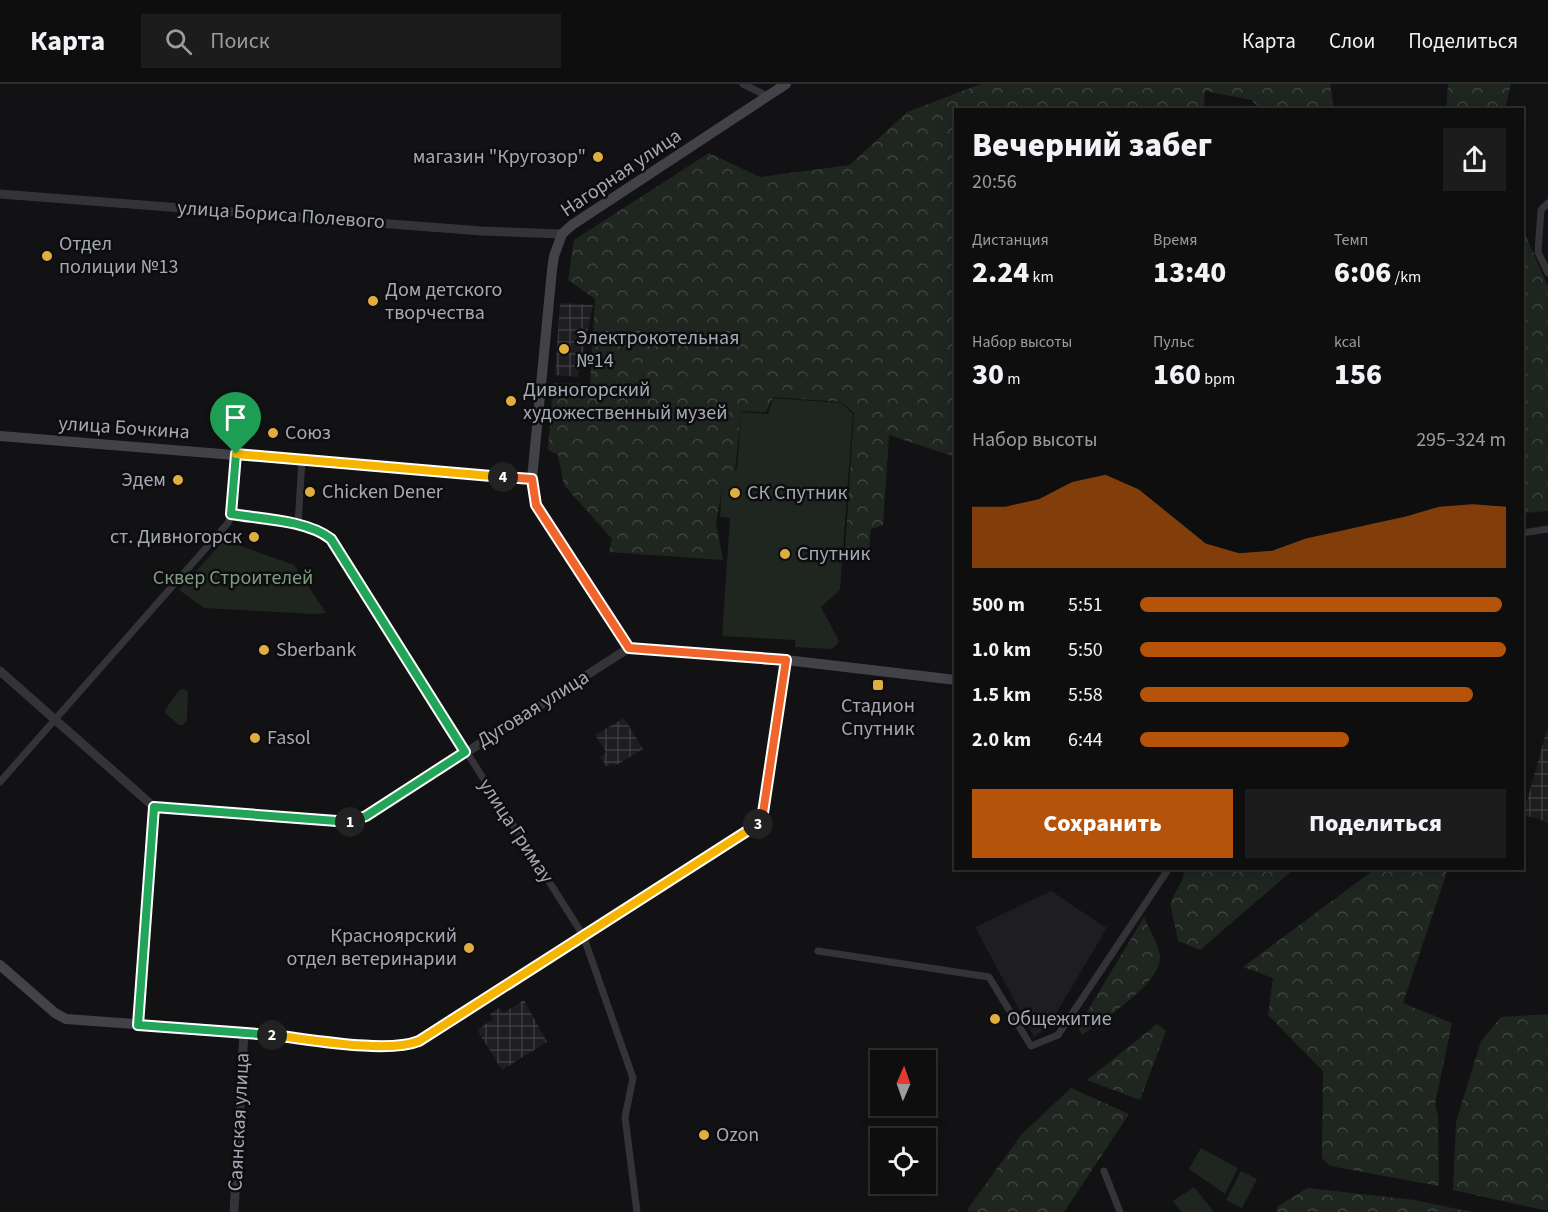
<!DOCTYPE html>
<html lang="ru">
<meta charset="utf-8">
<style>
:root{--surface:#0e0e0f;--page:#1c1c1d;--text:#f1f3f6;--muted:#9b9c9e;--line:#2e2e2f;--accent:#b45309}
body{margin:0;font-family:"Source Sans 3",sans-serif;background:var(--page);color:var(--text);height:100vh;display:flex;flex-direction:column;font-size:22px;white-space:nowrap}
*{box-sizing:border-box;margin:0}
p{font-size:20px;color:var(--muted)}
.icon{flex:none;width:33px;height:33px;fill:none;stroke:currentColor;stroke-width:2;stroke-linecap:round;stroke-linejoin:round}
.map{position:relative;flex:1;overflow:hidden}
.side{position:absolute;left:954px;top:24px;width:570px;height:762px;display:flex;flex-direction:column;background:var(--surface);border-radius:0px;box-shadow:0 3px 15px #0003,0 0 0 2px var(--line)}
.side>*{flex:none}
.needle{width:39px;rotate:2deg}
.fabs{position:absolute;left:870px;top:966px;display:grid;gap:12px}
.fabs a{display:grid;place-items:center;width:66px;height:66px;border-radius:0px;background:var(--surface);box-shadow:0 3px 15px #0003,0 0 0 2px var(--line);font-size:30px}
.pin{position:absolute;display:grid;place-items:center;width:51px;height:51px;color:#fff;margin:-62px -26px;border-radius:50% 50% 50% 0;rotate:-45deg;box-shadow:0 0 6px #0007}
.pin .icon{rotate:45deg}
.km{position:absolute;width:30px;height:30px;margin:-15px;border-radius:50%;background:#222;color:#fff;font-size:16px;line-height:30px;text-align:center}
.round{display:grid;place-items:center;flex:none;width:63px;height:63px;border-radius:0px;background:var(--page)}
.headline{display:flex;align-items:center;justify-content:space-between;height:102px;padding:0 18px}
h1{font-size:33px;font-weight:800;line-height:45px}
.metrics{display:grid;grid-template-columns:repeat(3,1fr);gap:9px;height:102px;padding:6px 18px}
.metrics div{display:grid;align-content:center}
.metrics b{font-size:30px;font-weight:800}
.metrics small{font-size:16px;font-weight:400}
.metrics p{font-size:16px}
.chart{height:168px;padding:12px 18px}
.chart p{display:flex;justify-content:space-between}
.chart svg{width:100%;height:108px;margin-top:6px;fill:var(--accent);opacity:.7}
.primary-button{display:flex;gap:12px;margin-top:auto;padding:12px 18px}
.primary-button a{flex:1;height:69px;border-radius:0px;background:var(--accent);color:#fff;font-size:24px;font-weight:800;line-height:69px;text-align:center}
.primary-button a+a{background:var(--page);color:var(--text)}
ul{padding:0 18px;list-style:none;font-size:20px}
li{display:grid;grid-template-columns:96px 72px 1fr;align-items:center;height:45px}
li i{height:15px;border-radius:8px;background:var(--accent)}
header{display:flex;align-items:center;gap:36px;box-sizing:border-box;height:84px;padding:0 30px;background:var(--surface);border-bottom:2px solid var(--line)}
header strong{font-size:28px}
nav{display:flex;gap:33px;margin-inline-start:auto;font-size:21px}
.search{width:420px;height:54px;background:var(--page);display:flex;align-items:center;gap:15px;box-sizing:border-box;padding:0 21px;border-radius:0px;color:var(--muted);font-size:22px}
.map>svg:first-child{display:block}
</style>
<header>
<strong>Карта</strong>
<div class="search"><svg class="icon" aria-label="search" viewBox="0 0 24 24"><circle cx="10" cy="10" r="6"/><path d="M15 15l6 6"/></svg>Поиск</div>
<nav><a>Карта</a><a>Слои</a><a>Поделиться</a></nav>
</header>
<div class="map">
<svg width="1548" height="1128" viewBox="0 0 1548 1128">
<defs>
<pattern id="industrial-grid" width="8" height="8" patternUnits="userSpaceOnUse" patternTransform="scale(1.5)"><rect width="8" height="8" fill="#1e1e20"/><path d="M0 4h8M4 0v8" fill="none" stroke="#3c3c3e"/></pattern>
<pattern id="forest-crowns" width="20" height="18" patternUnits="userSpaceOnUse" patternTransform="scale(1.5)"><rect width="20" height="18" fill="#1f2620"/><path d="M2 6a3 3 0 1 1 6 0M12 15a3 3 0 1 1 6 0" fill="none" stroke="#3d433e"/></pattern>
</defs>
<rect width="100%" height="100%" fill="#121214"/>
<path fill="#1e1e20" d="M1051,807l56,37 -59,99 -14,10 -59,-110z"/>
<g fill="url(#industrial-grid)">
<path d="M560,219l33,2 -11,54 -2,2 -2,16 -23,-2z"/>
<path d="M624,634l19,31 -28,17 -2,-2 -6,3 -7,-10 6,-5 -11,-17z"/>
<path d="M1548,642v96l-25,-7z"/>
<path d="M524,916l23,42 -45,28 -25,-40 16,-11 -3,-5 9,-6 4,5z"/>
</g>
<g fill="url(#forest-crowns)">
<path d="M981,0h349l4,25h-73l-10,-9 -46,-9 -1,18 -248,1 -1,347 -66,-22 -6,90 -12,4 -2,25 -24,-2 9,-139 -13,-11 -68,-5 -7,15 -25,-1 -6,58 -11,9 -8,45 7,37 -114,-8 3,-13 -48,-54 -6,-30 -10,-5 5,-67 37,1 5,-85 -27,-19 6,-40 135,-87 51,24 90,-12 57,-53z"/>
<path d="M1448,0h63l-6,25h-59z"/>
<path d="M1526,152l22,51v224l-25,2 -1,-231z"/>
<path d="M1185,785v-1l109,1 -94,81 -22,-9 -8,-38 13,-25z"/>
<path d="M1375,785h73l-45,134 49,20 -17,81 3,12 1,70 -109,-20 -8,-8 1,-87 -55,-56 5,-37 -30,-11z"/>
<path d="M1144,833c5,12 15,28 16,40 1,26 -58,64 -78,78l-4,-8z"/>
<path d="M1548,930v197l-95,-21 3,-68 25,-81 20,-24z"/>
<path d="M1157,940l9,7 -26,69 -53,-20z"/>
<path d="M1071,1004l58,26 -65,98h-94l-3,-2 54,-75z"/>
<path d="M1308,1104l106,12 57,12h-195l2,-6z"/>
</g>
<g fill="#1f2620">
<path d="M773,314l68,5 12,11 -13,176 -19,17 17,32 1,3 -7,7 -37,-2v-7l-73,-4 8,-118 -10,-1 3,-47h14l4,-58 27,2z"/>
<path d="M224,456l70,25 32,48 -11,1 -111,-6 -25,-18z"/>
<path d="M184,605l4,3 -1,28 -4,5h-4l-13,-11 -1,-4 14,-20z"/>
<path d="M1201,1064l37,20 -13,26 -36,-25z"/>
<path d="M1241,1087l16,8 -15,29 -16,-8z"/>
<path d="M1194,1103l20,25h-32l-9,-11z"/>
</g>
<g fill="none" stroke-linecap="round" stroke-linejoin="round">
<g stroke="#343438" stroke-width="7">
<path d="M743,0l24,12"/>
<path d="M1548,119l-7,7 -3,42 10,21"/>
<path d="M231,430c30,5 76,6 100,25l252,396 50,143 -8,39 12,95"/>
<path d="M298,441l4,-66"/>
<path d="M1522,449l26,-4"/>
<path d="M0,698l228,-259 3,-9 5,-60"/>
<path d="M818,867l171,26 42,69 27,-11 111,-167"/>
<path d="M138,941l16,-218"/>
<path d="M1104,1087l16,41"/>
</g>
<g stroke="#343438" stroke-width="9">
<path d="M0,110l482,37 80,3"/>
<path d="M0,587l154,136 196,15 22,-9 257,-165"/>
<path d="M234,1128l10,-180"/>
</g>
<g stroke="#424348" stroke-width="10">
<path d="M786,0l-214,141 -10,9 -8,22 -2,14 -20,209 4,26 93,143 157,12 170,20"/>
<path d="M0,352l532,43"/>
<path d="M0,881l55,48 11,6 178,13 92,11 58,3 17,-2 18,-10 82,-53 244,-154 5,-5 3,-9 23,-153"/>
</g>
</g>
<g fill="none" stroke-linecap="round" stroke-linejoin="round">
<defs>
<path id="split-1" d="M236,370l-5,60c30,5 76,6 100,25l134,213 -99,64 -16,6"/>
<path id="split-2" d="M272,951l-134,-10 16,-218 196,15"/>
<path id="split-3" d="M272,951c36,4 115,19 147,6l339,-217"/>
<path id="split-4" d="M503,393l29,2 4,26 93,143 157,12 -23,153 -5,11"/>
<path id="split-5" d="M236,370l267,23"/>
</defs>
<use href="#split-1" stroke="#fff" stroke-width="12"/>
<use href="#split-2" stroke="#fff" stroke-width="12"/>
<use href="#split-3" stroke="#fff" stroke-width="12"/>
<use href="#split-4" stroke="#fff" stroke-width="12"/>
<use href="#split-5" stroke="#fff" stroke-width="12"/>
<use href="#split-1" stroke="#22a559" stroke-width="8"/>
<use href="#split-2" stroke="#22a559" stroke-width="8"/>
<use href="#split-3" stroke="#f5b400" stroke-width="8"/>
<use href="#split-4" stroke="#f0652b" stroke-width="8"/>
<use href="#split-5" stroke="#f5b400" stroke-width="8"/>
</g>
<g fill="#e0ae3e" stroke="#0d0d0f" stroke-width="2">
<circle cx="598" cy="73" r="6"/>
<circle cx="47" cy="172" r="6"/>
<circle cx="373" cy="217" r="6"/>
<circle cx="564" cy="265" r="6"/>
<circle cx="511" cy="317" r="6"/>
<circle cx="273" cy="349" r="6"/>
<circle cx="178" cy="396" r="6"/>
<circle cx="310" cy="408" r="6"/>
<circle cx="735" cy="409" r="6"/>
<circle cx="254" cy="453" r="6"/>
<circle cx="785" cy="470" r="6"/>
<circle cx="264" cy="566" r="6"/>
<rect x="872" y="595" width="12" height="12" rx="3"/>
<circle cx="255" cy="654" r="6"/>
<circle cx="469" cy="864" r="6"/>
<circle cx="995" cy="935" r="6"/>
<circle cx="704" cy="1051" r="6"/>
</g>
<g text-anchor="middle" dominant-baseline="central" stroke-width="5" stroke-linejoin="round" paint-order="stroke">
<g font-size="20" fill="#a5a9b3" stroke="#0d0d0f" text-anchor="start">
<text x="586" y="73" text-anchor="end">магазин "Кругозор"</text>
<text x="59" y="160">Отдел<tspan x="59" dy="23">полиции №13</tspan></text>
<text x="385" y="206">Дом детского<tspan x="385" dy="23">творчества</tspan></text>
<text x="576" y="254">Электрокотельная<tspan x="576" dy="23">№14</tspan></text>
<text x="523" y="306">Дивногорский<tspan x="523" dy="23">художественный музей</tspan></text>
<text x="285" y="349">Союз</text>
<text x="166" y="396" text-anchor="end">Эдем</text>
<text x="322" y="408">Chicken Dener</text>
<text x="747" y="409">СК Спутник</text>
<text x="242" y="453" text-anchor="end">ст. Дивногорск</text>
<text x="797" y="470">Спутник</text>
<text x="276" y="566">Sberbank</text>
<text x="878" y="622" text-anchor="middle">Стадион<tspan x="878" dy="23">Спутник</tspan></text>
<text x="267" y="654">Fasol</text>
<text x="457" y="852" text-anchor="end">Красноярский<tspan x="457" dy="23">отдел ветеринарии</tspan></text>
<text x="1007" y="935">Общежитие</text>
<text x="716" y="1051">Ozon</text>
</g>
<g font-size="20" fill="#a5a9b3" stroke="#0d0d0f">
<text transform="translate(621 89) rotate(-34)">Нагорная улица</text>
<text transform="translate(281 131) rotate(4)">улица Бориса Полевого</text>
<text transform="translate(124 344) rotate(4)">улица Бочкина</text>
<text transform="translate(533 625) rotate(-32)">Дуговая улица</text>
<text transform="translate(516 747) rotate(57)">улица Гримау</text>
<text transform="translate(239 1038) rotate(-87)">Саянская улица</text>
</g>
<g font-size="20" fill="#7e9c80" stroke="#0d0d0f">
<text x="233" y="494">Сквер Строителей</text>
</g>
</g>
</svg>
<div class="fabs">
<a><svg class="needle" viewBox="-14 -14 28 28"><path d="M0-13l5 13h-10z" fill="#e53935"/><path d="M0 13l5-13h-10z" fill="#9b9c9e"/></svg></a>
<a><svg class="icon" aria-label="locate" viewBox="0 0 24 24"><circle cx="12" cy="12" r="6"/><path d="M12 2v4M12 18v4M2 12h4M18 12h4"/></svg></a>
</div>
<div class="pin" style="left:236px;top:370px;background:#1e9e55"><svg class="icon" aria-label="arrive" viewBox="0 0 24 24"><path d="M6 21V4h12l-3 4 3 4H6"/></svg></div>
<b class="km" style="left:350px;top:738px">1</b>
<b class="km" style="left:272px;top:951px">2</b>
<b class="km" style="left:758px;top:740px">3</b>
<b class="km" style="left:503px;top:393px">4</b>
<section class="side">
<div class="headline"><div><h1>Вечерний забег</h1><p>20:56</p></div><a class="round"><svg class="icon" aria-label="share" viewBox="0 0 24 24"><path d="M12 15V3M7 8l5-5 5 5M5 13v7h14v-7"/></svg></a></div>
<div class="metrics">
<div><p>Дистанция</p><b>2.24<small> km</small></b></div>
<div><p>Время</p><b>13:40</b></div>
<div><p>Темп</p><b>6:06<small> /km</small></b></div>
</div>
<div class="metrics">
<div><p>Набор высоты</p><b>30<small> m</small></b></div>
<div><p>Пульс</p><b>160<small> bpm</small></b></div>
<div><p>kcal</p><b>156</b></div>
</div>
<div class="chart"><p><span>Набор высоты</span>295–324 m</p>
<svg viewBox="0 0 160 44" preserveAspectRatio="none"><path d="M0 44V19L10 19L20 16L30 9L40 6L50 12L60 23L70 34L80 38L90 37L100 32L110 29L120 26L130 23L140 19L150 18L160 19V44z"/></svg>
</div>
<ul>
<li><b>500 m</b>5:51<i style="width:99%"></i></li>
<li><b>1.0 km</b>5:50<i style="width:100%"></i></li>
<li><b>1.5 km</b>5:58<i style="width:91%"></i></li>
<li><b>2.0 km</b>6:44<i style="width:57%"></i></li>
</ul>
<div class="primary-button"><a>Сохранить</a><a>Поделиться</a></div>
</section>
</div>
